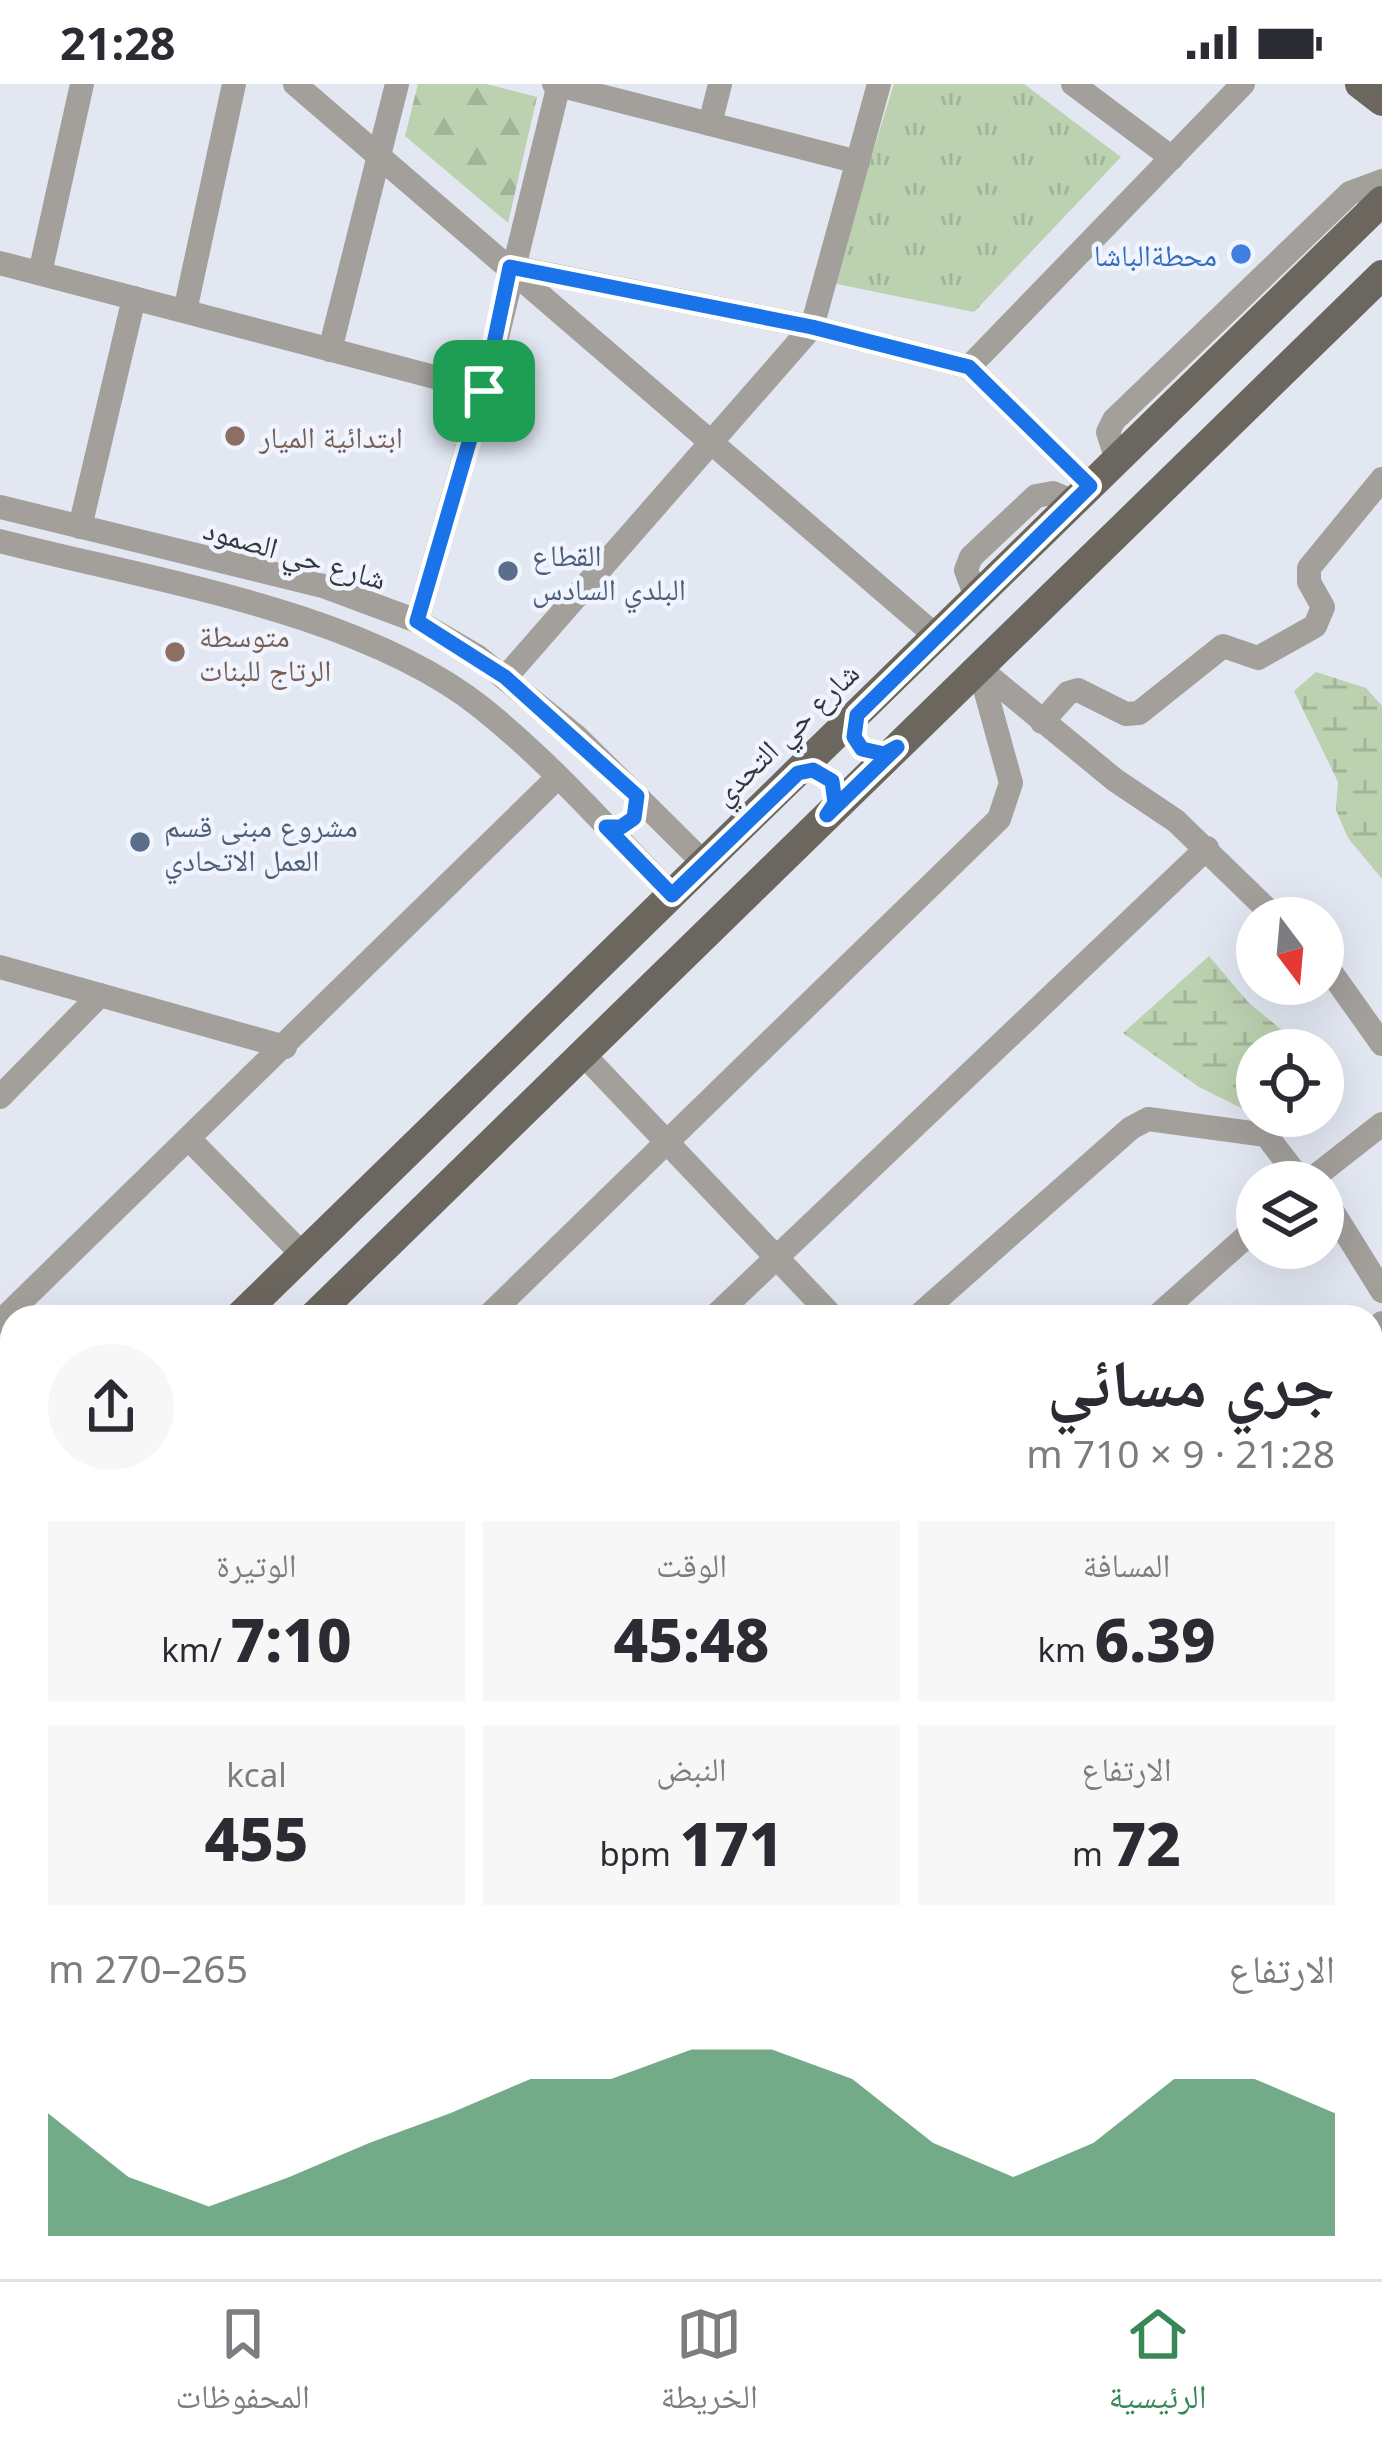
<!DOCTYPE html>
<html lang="ar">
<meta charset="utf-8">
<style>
:root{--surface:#fff;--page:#f7f7f7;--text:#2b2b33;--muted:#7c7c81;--line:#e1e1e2;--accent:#388757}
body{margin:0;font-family:"Noto Sans","Noto Naskh Arabic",sans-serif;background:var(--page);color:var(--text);direction:rtl;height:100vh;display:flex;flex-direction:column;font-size:45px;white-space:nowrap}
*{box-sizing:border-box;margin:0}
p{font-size:39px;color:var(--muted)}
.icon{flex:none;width:66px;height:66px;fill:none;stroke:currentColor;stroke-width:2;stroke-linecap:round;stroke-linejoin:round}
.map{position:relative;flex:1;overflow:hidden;direction:ltr}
.sheet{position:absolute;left:0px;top:1221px;width:1383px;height:975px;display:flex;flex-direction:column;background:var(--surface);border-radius:36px 36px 0 0;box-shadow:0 12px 48px #0002;direction:rtl}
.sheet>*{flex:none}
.needle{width:78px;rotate:164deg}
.fabs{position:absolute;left:1236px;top:813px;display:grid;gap:24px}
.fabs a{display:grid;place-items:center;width:108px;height:108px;border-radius:50%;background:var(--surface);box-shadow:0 12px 48px #0002;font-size:60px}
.pin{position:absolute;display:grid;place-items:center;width:102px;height:102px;color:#fff;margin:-51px;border-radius:24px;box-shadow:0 6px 18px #0006}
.round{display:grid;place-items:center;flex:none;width:126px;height:126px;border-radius:63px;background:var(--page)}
.head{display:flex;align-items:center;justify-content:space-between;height:204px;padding:0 48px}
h1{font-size:66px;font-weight:800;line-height:90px}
.metrics{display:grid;grid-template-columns:repeat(3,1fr);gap:18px;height:204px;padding:12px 48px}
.metrics div{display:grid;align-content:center;border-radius:0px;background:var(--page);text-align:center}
.metrics b{font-size:60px;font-weight:800}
.metrics small{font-size:33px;font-weight:400}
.metrics p{font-size:33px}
.chart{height:336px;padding:24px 48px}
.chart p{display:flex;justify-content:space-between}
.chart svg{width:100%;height:216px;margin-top:12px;fill:var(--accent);opacity:.7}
.status{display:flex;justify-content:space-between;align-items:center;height:84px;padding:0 60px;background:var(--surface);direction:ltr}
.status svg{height:33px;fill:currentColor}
.menu{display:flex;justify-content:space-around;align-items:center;height:168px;border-top:3px solid var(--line);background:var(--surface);font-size:33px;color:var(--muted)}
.menu a{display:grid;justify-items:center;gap:6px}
.menu .on{color:var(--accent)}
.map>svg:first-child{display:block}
</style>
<div class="status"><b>21:28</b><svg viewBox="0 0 49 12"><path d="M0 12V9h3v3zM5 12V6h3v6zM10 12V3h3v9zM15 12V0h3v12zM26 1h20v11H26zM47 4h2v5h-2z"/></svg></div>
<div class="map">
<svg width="1382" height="2195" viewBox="0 0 1382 2195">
<defs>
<pattern id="grass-tufts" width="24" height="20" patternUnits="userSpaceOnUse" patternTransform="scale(3)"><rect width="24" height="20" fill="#bbd1b0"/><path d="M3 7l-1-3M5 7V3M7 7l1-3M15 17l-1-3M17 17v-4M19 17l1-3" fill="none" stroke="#a1b498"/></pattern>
<pattern id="forest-firs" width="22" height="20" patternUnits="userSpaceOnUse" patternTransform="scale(3)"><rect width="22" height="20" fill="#bbd1b0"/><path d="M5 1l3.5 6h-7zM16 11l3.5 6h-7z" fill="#a1b498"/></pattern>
<pattern id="wetland-marsh" width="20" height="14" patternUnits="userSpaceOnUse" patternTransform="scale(3)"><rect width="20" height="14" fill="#bbd1b0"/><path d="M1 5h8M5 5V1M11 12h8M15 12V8" fill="none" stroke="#a1b498"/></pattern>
</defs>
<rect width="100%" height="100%" fill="#e2e7f2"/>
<path fill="url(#grass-tufts)" d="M894,0h130l97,73 -147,155 -142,-29z"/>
<path fill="url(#forest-firs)" d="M418,0h68l51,13 -29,126 -103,-87z"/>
<g fill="url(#wetland-marsh)">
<path d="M1316,588l50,16 16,18v173l-34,-41 -12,-28 2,-28 -44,-91z"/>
<path d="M1209,872l39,46 58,48h-49v66l52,1 -40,5 -70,-35 -76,-54z"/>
<path d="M1382,1912v283h-550l-13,-11h552v-271z"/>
</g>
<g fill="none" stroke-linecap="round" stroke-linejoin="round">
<g stroke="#a3a09c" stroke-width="24">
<path d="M295,0l641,552"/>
<path d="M554,0l304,78"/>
<path d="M1073,0l99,74"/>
<path d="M710,40l10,-40"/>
<path d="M0,179l484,127"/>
<path d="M512,183l300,60 157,40 121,119"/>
<path d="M40,189l42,-189"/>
<path d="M185,227l49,-227"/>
<path d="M330,266l67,-266"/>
<path d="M969,283l274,-283"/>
<path d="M1117,376l-9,-28 6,-12 236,-227 32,-12"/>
<path d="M0,423l323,79 94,35 60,35 99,80 128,127"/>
<path d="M80,443l54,-229"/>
<path d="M0,457c150,39 360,70 482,167 69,55 129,124 190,187"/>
<path d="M976,513l-10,-27 5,-13 65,-61 17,-3 21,9"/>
<path d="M417,537l67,-231 75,-306"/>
<path d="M980,585l135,111 61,41 100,97"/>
<path d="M505,594l307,-351 67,-243"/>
<path d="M1042,638l26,-29 10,-3 48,24 13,-1 84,-67 35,12 57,-32 8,-19 -14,-25v-14l73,-89"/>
<path d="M1323,877l59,83"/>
<path d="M0,883l285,80"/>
<path d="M583,970l250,263"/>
<path d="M0,1013l100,-102"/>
<path d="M190,1056l113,115"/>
<path d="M1308,1098l74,-58"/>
<path d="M1323,1112l59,95"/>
<path d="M487,1233l512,-498 12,-36 -32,-116"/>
<path d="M714,1233l493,-469"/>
<path d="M917,1233l214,-189 17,-9 118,16 36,47"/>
<path d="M1156,1233l101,-90"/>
<path d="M0,1238l557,-544"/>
<path d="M1371,1249l11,-10"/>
<path d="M1371,1465l11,-10"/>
<path d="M0,1583l12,12"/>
<path d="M1371,1653l11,-10"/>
<path d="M0,1718l12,-12"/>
<path d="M1371,1858l11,-7"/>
<path d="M0,1936l12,-12"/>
<path d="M0,2022l12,10"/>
<path d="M0,2183l12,-14"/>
<path d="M209,2184l14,11"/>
<path d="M296,2195l10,-11"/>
<path d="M537,2195l11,-11"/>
</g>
<g stroke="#6b665e" stroke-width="30">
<path d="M1360,0l22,17"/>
<path d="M239,1233l1143,-1116"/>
<path d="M313,1233l1069,-1042"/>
<path d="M0,1466l12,-12"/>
<path d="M0,1539l12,-12"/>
</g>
</g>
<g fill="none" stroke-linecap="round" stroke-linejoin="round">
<defs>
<path id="route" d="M510,183l302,60 157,40 121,119 -233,229 -3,22 8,12 22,5 13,-7 -70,68 8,-12 -3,-22 -19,-11 -15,3 -126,122 -66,-68h15l13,-9 3,-22 -132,-119 -88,-56 67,-230z"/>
</defs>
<use href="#route" stroke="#fff" stroke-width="24"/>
<use href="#route" stroke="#1a73e8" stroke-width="15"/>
</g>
<circle fill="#3f7fe0" stroke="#eff4ff" stroke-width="4.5" cx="1241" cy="170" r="12"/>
<g fill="#8d6e63" stroke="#eff4ff" stroke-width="4.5">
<circle cx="235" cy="352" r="12"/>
<circle cx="175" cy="568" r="12"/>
</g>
<g fill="#5c6f8a" stroke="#eff4ff" stroke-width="4.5">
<circle cx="508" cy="487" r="12"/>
<circle cx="140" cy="758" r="12"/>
</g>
<g text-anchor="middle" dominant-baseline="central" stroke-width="9" stroke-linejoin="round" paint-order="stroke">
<g font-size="30" fill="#366cbe" stroke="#eff4ff" text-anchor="end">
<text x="1217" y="170">محطةالباشا</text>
</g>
<g font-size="30" fill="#785e54" stroke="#eff4ff" text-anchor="start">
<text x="259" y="352">ابتدائية الميار</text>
<text x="199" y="551">متوسطة<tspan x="199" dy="34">الرتاج للبنات</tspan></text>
</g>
<g font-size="30" fill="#34363a" stroke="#eff4ff">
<text transform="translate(295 469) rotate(16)">شارع حي الصمود</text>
<text transform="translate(785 649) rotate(-44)">شارع حي التحدي</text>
</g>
<g font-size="30" fill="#4e5e75" stroke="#eff4ff" text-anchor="start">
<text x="532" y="470">القطاع<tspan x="532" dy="34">البلدي السادس</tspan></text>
<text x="164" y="741">مشروع مبنى قسم<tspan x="164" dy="34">العمل الاتحادي</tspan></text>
</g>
</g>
</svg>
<div class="fabs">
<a><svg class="needle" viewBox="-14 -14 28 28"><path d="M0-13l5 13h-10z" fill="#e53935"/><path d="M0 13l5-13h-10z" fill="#7c7c81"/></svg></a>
<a><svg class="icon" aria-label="locate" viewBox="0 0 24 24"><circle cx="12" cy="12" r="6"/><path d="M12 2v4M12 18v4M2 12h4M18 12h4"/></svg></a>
<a><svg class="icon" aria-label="layers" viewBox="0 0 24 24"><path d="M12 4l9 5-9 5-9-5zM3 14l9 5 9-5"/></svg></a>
</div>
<div class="pin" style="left:484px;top:307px;background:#1e9e55"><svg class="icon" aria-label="arrive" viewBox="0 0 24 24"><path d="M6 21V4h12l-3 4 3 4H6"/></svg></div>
<section class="sheet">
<div class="head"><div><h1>جري مسائي</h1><p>21:28 · 9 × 710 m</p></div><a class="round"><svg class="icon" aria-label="share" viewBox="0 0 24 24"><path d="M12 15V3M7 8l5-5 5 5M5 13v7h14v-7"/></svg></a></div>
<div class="metrics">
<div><p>المسافة</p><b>6.39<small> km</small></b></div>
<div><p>الوقت</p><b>45:48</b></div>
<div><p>الوتيرة</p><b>7:10<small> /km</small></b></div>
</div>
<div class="metrics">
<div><p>الارتفاع</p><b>72<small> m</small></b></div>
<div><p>النبض</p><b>171<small> bpm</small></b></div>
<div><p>kcal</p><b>455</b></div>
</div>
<div class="chart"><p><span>الارتفاع</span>265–270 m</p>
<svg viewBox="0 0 160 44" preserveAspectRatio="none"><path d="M0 44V19L10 32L20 38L30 32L40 25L50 19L60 12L70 12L80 6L90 6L100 12L110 25L120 32L130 25L140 12L150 12L160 19V44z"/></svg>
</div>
</section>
</div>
<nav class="menu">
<a class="on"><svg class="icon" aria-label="home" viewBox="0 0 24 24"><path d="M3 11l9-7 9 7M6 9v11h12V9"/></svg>الرئيسية</a>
<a><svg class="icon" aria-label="map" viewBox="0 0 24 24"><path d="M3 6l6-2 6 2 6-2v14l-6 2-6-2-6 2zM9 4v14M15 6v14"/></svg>الخريطة</a>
<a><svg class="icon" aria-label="saved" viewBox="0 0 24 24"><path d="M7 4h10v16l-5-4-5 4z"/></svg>المحفوظات</a>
</nav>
